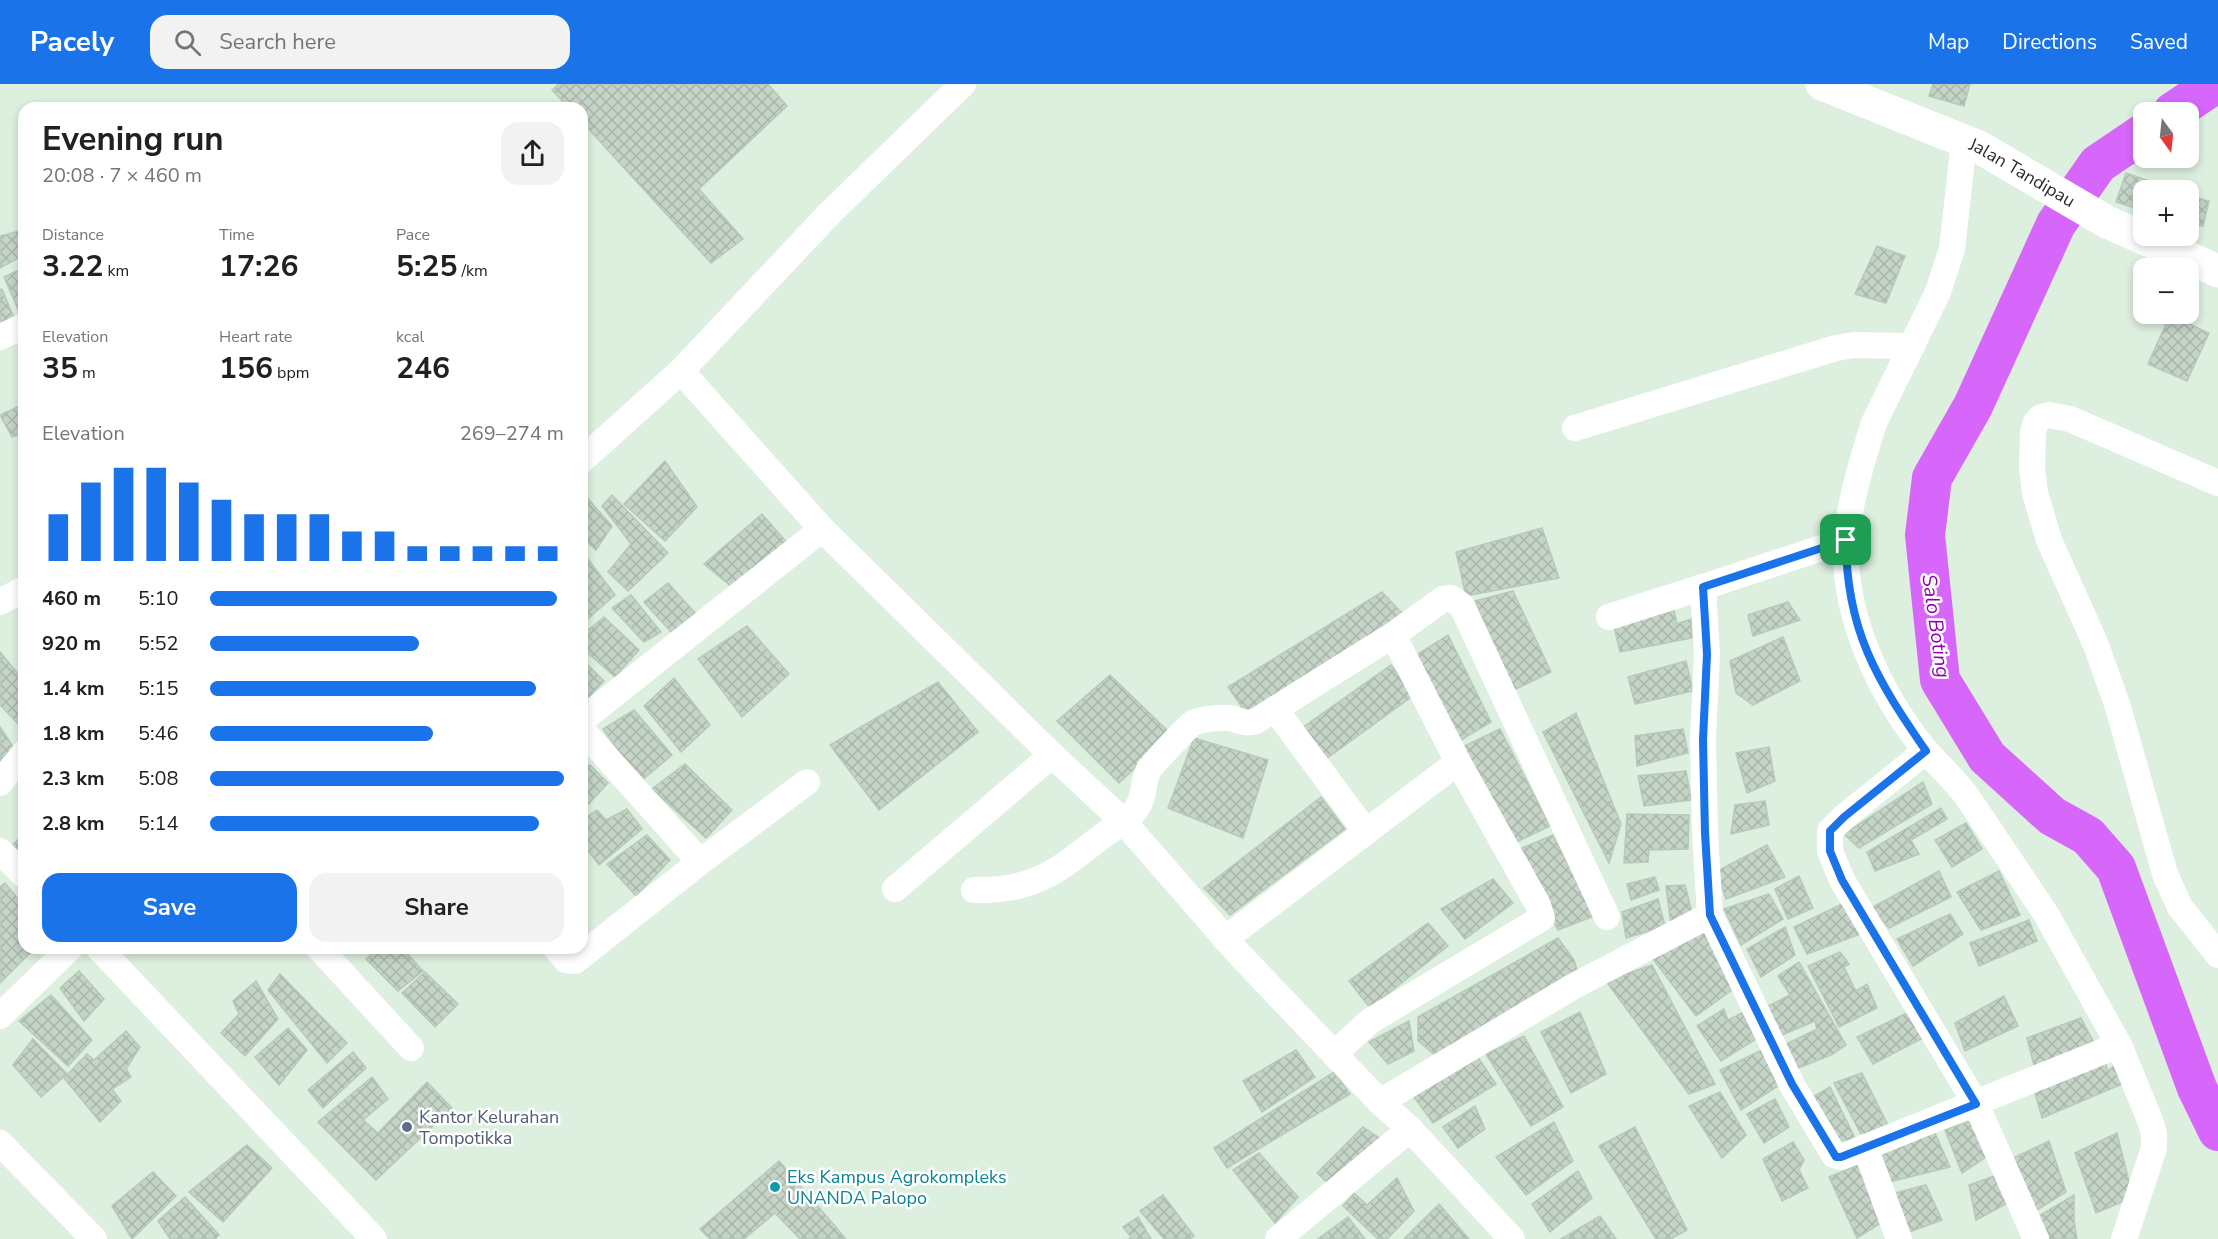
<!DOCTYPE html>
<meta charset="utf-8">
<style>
:root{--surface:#fff;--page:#f2f2f2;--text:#202124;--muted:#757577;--accent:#1a73e8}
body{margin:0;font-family:"Nunito Sans",sans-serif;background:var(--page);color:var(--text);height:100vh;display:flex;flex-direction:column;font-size:22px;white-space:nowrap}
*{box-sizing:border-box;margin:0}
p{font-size:20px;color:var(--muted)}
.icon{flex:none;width:33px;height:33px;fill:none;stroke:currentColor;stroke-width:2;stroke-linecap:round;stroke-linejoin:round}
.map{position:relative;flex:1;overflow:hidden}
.sheet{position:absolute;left:18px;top:18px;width:570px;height:852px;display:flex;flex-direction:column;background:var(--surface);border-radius:18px;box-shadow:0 3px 9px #0003}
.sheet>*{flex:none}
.needle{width:39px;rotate:165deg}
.controls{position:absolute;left:2133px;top:18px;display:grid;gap:12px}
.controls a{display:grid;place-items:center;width:66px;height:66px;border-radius:12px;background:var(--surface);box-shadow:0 3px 9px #0003;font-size:30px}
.pin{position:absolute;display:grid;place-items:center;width:51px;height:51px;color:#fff;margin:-26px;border-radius:12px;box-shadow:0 3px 9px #0006}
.round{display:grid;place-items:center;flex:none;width:63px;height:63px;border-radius:18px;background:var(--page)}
.headline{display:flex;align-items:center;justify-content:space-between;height:102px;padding:0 24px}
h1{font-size:33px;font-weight:700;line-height:45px}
.figures{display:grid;grid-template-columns:repeat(3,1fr);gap:9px;height:102px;padding:6px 24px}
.figures div{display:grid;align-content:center}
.figures b{font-size:30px;font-weight:700}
.figures small{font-size:16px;font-weight:400}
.figures p{font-size:16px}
.chart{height:168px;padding:12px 24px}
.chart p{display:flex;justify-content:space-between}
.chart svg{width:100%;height:108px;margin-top:6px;stroke:var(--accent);stroke-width:6}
.primary-button{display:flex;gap:12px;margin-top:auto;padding:12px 24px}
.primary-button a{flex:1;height:69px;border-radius:18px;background:var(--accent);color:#fff;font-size:24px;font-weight:700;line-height:69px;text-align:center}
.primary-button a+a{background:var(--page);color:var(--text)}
ul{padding:0 24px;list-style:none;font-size:20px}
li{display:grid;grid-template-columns:96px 72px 1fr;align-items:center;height:45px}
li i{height:15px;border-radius:8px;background:var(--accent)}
header{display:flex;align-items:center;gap:36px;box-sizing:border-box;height:84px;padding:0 30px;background:var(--accent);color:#fff}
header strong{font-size:28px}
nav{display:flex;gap:33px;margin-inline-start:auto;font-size:21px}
.search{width:420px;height:54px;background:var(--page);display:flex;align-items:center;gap:15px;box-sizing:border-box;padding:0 21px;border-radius:18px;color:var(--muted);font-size:22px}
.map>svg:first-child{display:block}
</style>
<header>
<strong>Pacely</strong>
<div class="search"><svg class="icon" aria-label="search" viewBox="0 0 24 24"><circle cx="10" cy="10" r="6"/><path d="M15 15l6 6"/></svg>Search here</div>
<nav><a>Map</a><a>Directions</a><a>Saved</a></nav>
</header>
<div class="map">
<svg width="2218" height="1155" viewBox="0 0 2218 1155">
<defs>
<pattern id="building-cross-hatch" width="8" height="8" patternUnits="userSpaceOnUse" patternTransform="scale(1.5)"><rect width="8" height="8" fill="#c5d4c7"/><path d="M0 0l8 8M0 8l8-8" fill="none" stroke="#a9b6ab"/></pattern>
</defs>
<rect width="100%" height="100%" fill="#ddefde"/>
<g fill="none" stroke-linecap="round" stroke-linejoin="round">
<g stroke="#d766fa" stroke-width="40">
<path d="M2173,28l42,-28"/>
<path d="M2144,49l-46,31 -42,60 -83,182 -41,72 -7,57 15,145 47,77 65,59 36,20 28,32 81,220 21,43"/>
</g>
</g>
<g fill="url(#building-cross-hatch)" stroke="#b6cab9" stroke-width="1.5">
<path d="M559,0h209l19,22 -88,83 44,50 -32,24 -129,-141v-14h-13l-17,-18z"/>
<path d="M1933,0h37l-6,22 -35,-10z"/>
<path d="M2126,89l40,14 -1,3h-21v21l-28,-9z"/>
<path d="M2188,112l21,5 -6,25 -15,-3z"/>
<path d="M19,147l5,8v16l-24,13v-32z"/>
<path d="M1877,162l28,10 -19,47 -31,-9z"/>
<path d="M24,184v47l-3,1 -17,-39z"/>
<path d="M2,205l12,29 -14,7v-35z"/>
<path d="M2170,231l39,18 -22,48 -39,-17z"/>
<path d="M24,320v29l-12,4 -12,-22z"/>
<path d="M665,377l32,46 -32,34 -41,-37z"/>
<path d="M583,409l29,33 -16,24 -14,-13z"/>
<path d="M612,411l56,58 -40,38 -20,-19 23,-28 -29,-38z"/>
<path d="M762,430l26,30 -50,48 -34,-28z"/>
<path d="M1542,444l17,50 -93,18 -10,-44z"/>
<path d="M582,467l33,44 -33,29z"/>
<path d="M668,499l29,32 -24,19 -29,-32z"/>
<path d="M1513,507l38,81 -39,19 -37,-90z"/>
<path d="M1382,508l23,24 -157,100 -20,-29z"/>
<path d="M631,511l30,37 -17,10 -32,-34z"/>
<path d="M1788,518l12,18 -47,16 -5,-21z"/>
<path d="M1674,526l3,14 14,-5 1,19 -72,14 -6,-25z"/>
<path d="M604,533l35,33 -24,27 -33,-29v-13z"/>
<path d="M747,542l42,48 -47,43 -44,-58z"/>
<path d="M1448,551l43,87 -33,20 -48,-83z"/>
<path d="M1783,553l17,44 -47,24 -17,-12 -6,-32z"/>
<path d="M0,568l24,29v49l-24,-25z"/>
<path d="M582,575l22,22 -22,23z"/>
<path d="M1686,577l7,30 -58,13 -7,-27z"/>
<path d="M1391,581l23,30 -95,69 -24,-31z"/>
<path d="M1110,591l61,59 -52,49 -62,-62z"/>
<path d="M674,594l36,47 -29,27 -37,-46z"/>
<path d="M938,598l40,50 -99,78 -49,-65z"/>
<path d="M634,626l38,45 -32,27 -37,-53z"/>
<path d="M1576,629l45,111 -12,39 -66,-131z"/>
<path d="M0,643l14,21 -14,13z"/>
<path d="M1500,645l50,97 -38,18 -52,-96z"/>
<path d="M1683,645l5,24 -51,13 -2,-30z"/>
<path d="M1194,654l74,22 -25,78 -75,-30z"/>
<path d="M1769,663l6,34 -28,12 -11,-40z"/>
<path d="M685,680l47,46 -26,28 -54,-49z"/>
<path d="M590,681l18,18 -26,28v-41z"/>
<path d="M1686,687l5,29 -47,6 -6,-30z"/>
<path d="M1923,698l9,22 -73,44 -15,-14z"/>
<path d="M1321,713l24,32 -115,86 -26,-27z"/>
<path d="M1765,717l4,24 -38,9 4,-29z"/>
<path d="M1941,724l6,11 -36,21 8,14 -44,17 -8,-19z"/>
<path d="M627,725l15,20 -43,36 -17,-22v-7l4,-3 -4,-5v-8l15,-10 9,10z"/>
<path d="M1627,730l62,1 -1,34 -39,1 -1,12 -24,1z"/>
<path d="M1966,739l16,26 -30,18 -17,-27z"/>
<path d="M24,749v31l-15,-15z"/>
<path d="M647,751l23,25 -34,36 -29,-32z"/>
<path d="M1553,751l41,81 -36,14 -43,-79z"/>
<path d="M1767,761l18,32 -59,22 -9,-28z"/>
<path d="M1939,787l12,26 -62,31 -18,-20z"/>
<path d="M1999,787l21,44 -39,15 -24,-38z"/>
<path d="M1799,792l14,32 -25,11 -13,-30z"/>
<path d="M1655,793l4,13 -28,10 -4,-16z"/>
<path d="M1493,795l20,24 -48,36 -24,-30z"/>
<path d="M5,799l19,23v42h11l-35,35v-96z"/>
<path d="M1685,801l8,31 -22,10 -5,-40z"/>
<path d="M1769,810l14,25 -42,26 -17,-36z"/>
<path d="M1658,815l7,27 -39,12 -4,-26z"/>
<path d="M1846,818l14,32 -53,20 -13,-27z"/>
<path d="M1950,830l13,20 -50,32 -16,-27z"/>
<path d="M2029,836l8,21 -58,25 -9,-23z"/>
<path d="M1428,839l20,23 -78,62 -21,-27z"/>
<path d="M1785,843l10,28 -34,22 -14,-28z"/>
<path d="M1703,844l29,62 -36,26 -43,-57z"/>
<path d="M1558,854l16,22 3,9 -142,86 -17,-14v-24z"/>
<path d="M379,864h23l21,23 -25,20 -32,-32z"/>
<path d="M1840,868l9,12 -5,3 12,24 11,-7 10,24 -38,19 -31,-61z"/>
<path d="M1799,878l47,83 -15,10 -33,13 -12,-24 31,-15 -2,-8 -33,14 -18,-27 26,-13 -12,-19z"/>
<path d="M1652,881l63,119 -26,10 -83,-113z"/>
<path d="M79,887l25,28 -20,22 -24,-33z"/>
<path d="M425,888l33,32 -23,23 -33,-34z"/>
<path d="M280,890l67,69 -20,20 -59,-73z"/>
<path d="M256,897l22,38 -33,37 -24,-23 18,-19 -6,-13z"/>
<path d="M51,911l41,45 -24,26 -49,-45z"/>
<path d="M2004,912l14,30 -53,25 -10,-28z"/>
<path d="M1724,925l4,11 14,-7 14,26 -35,22 -24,-35z"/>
<path d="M1580,928l26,62 -35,19 -30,-61z"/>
<path d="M1909,928l14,26 -50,26 -16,-27z"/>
<path d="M2081,934l12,23 -58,28 -8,-31z"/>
<path d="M1409,937l5,30 -26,13 -19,-22z"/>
<path d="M288,944l19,22 -28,35 -24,-28z"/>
<path d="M126,947l14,16 -14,22 5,8 -19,12 9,12 -21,21 -36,-44 23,-24 7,6z"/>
<path d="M1524,952l39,71 -32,19 -45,-72z"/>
<path d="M33,955l34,35 -26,23 -28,-32z"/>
<path d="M1764,965l20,33 -43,28 -21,-40z"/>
<path d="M1296,966l19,27 -53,35 -19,-31z"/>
<path d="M353,968l13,16 -43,40 -15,-18z"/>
<path d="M1477,972l19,28 -63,39 -22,-30z"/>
<path d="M2105,978l3,9 7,-6 10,18 -83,35 -8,-29z"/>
<path d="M1334,988l16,22 -123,74 -13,-20z"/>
<path d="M1862,989l29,58 -26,11 -31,-59z"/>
<path d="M372,993l16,22 -25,21 15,13 49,-51 25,26 -76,72 -58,-58z"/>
<path d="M1830,1003l26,53 -19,8 -30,-48z"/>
<path d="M1720,1008l26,43 -24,23 -33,-52z"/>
<path d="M1775,1015l14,28 -25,16 -17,-29z"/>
<path d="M1475,1022l10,23 -27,19 -15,-21z"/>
<path d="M1974,1036l12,37 -24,16 -17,-43z"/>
<path d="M1554,1038l19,39 -47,34 -30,-38z"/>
<path d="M1363,1043l18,12 -49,48 -15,-14z"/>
<path d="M1635,1043l52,103 -16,9h-15l-57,-93z"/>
<path d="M1935,1049l15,34 -61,15 -8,-31z"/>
<path d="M2117,1049l13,53 -8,16 -26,11 -21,-60z"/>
<path d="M2049,1057l17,51 -34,21 -23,-53z"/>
<path d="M1793,1058l11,18 -5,10 9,18 -26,13 -19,-42z"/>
<path d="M247,1061l25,23 -49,54 -34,-30z"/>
<path d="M1259,1069l39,44 -23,26 -42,-53z"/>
<path d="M779,1077l67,78h-46l-25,-26 -31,26h-34l-10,-10z"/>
<path d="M1861,1080l23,57 -27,17 -28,-61z"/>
<path d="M1578,1087l14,27 -42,34 -18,-28z"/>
<path d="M153,1088l23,24 -44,43 -20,-33z"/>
<path d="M1997,1091l11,28 -32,17 -7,-35z"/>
<path d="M1397,1094l17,33 -27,28h-9l-35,-33 11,-13 13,12z"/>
<path d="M1926,1101l16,35 -33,12 -14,-39z"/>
<path d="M1163,1111l31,41 -4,3h-26l-24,-28z"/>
<path d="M2074,1111v25l3,19h-31l-9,-22z"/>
<path d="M185,1113l34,38 -4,4h-45l-12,-18z"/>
<path d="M1439,1120l30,35h-65z"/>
<path d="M1600,1132l16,23h-55z"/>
<path d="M1138,1133l13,22h-22l2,-2 -8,-10z"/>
<path d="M1348,1133l17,22h-47z"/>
</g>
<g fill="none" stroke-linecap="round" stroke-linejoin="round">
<g stroke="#fff" stroke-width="26">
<path d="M1964,57l-12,108 -14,43 -64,131c-11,34 -26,83 -28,120 -3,73 34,152 80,208 13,15 28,28 40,44l80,119 73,131 31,75 4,14v14l-30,91"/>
<path d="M0,253l24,-11"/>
<path d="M681,287l141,158 230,226 71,66 116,133 141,148 30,27 102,110"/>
<path d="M1575,344l261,-80 18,-3 58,1"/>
<path d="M582,376l99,-89 149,-158 133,-129"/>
<path d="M2218,399l-148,-64 -21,-4 -8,2 -5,5 -3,10 -1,36 3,25 14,47 47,105 22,62 47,167 15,33 38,48"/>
<path d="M1846,456l-143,47 4,67 -4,86 2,93 5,82 82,170 42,70 7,2 278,-112"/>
<path d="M0,518l24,-13"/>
<path d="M1609,533l94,-30"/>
<path d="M1393,551l50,-36 8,-1 11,8 145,311"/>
<path d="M1275,625l91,123"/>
<path d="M582,636l240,-191"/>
<path d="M582,646l118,132"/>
<path d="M1926,667l-82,66 -14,14v20l12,29 134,224 60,135"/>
<path d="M0,699l24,-30"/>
<path d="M0,767l24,24"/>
<path d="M895,805l157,-134"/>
<path d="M974,806c61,2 86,-21 131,-56 12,-8 28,-17 34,-30 6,-11 4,-24 10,-35 4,-5 40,-44 44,-46 10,-4 26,-6 36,-5 11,2 16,7 27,3l137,-86 65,127 80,143 4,13 -172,103 -36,33"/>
<path d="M1225,855l233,-177"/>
<path d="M99,864l275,291"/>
<path d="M319,864l92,100"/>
<path d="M556,864l10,12 9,1 125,-99 107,-80"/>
<path d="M0,932l70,-68"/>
<path d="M1380,1018l194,-116 136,-71"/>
<path d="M0,1059l94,96"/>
<path d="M1865,1063l34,92"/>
<path d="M1278,1155l132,-110"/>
</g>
<path stroke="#fff" stroke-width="33" id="s1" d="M1822,0l157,63 128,75 111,49"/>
</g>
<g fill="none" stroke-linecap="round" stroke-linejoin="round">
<defs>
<path id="route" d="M1846,456c0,90 31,140 80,211l-82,66 -14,14v20l12,29 134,224 -135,53h-5l-44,-73 -82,-169 -5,-82 -2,-93 4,-86 -4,-67z"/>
</defs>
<use href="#route" stroke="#fff" stroke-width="12"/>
<use href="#route" stroke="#1a73e8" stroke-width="8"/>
</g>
<circle fill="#5c6f8a" stroke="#fff" stroke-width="2" cx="407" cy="1043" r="6"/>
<circle fill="#0f9aa8" stroke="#fff" stroke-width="2" cx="775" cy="1103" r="6"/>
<g text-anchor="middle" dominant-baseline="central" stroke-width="5" stroke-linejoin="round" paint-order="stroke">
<g font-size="18" fill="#2c2c2c" stroke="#fff">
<text stroke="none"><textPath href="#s1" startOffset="219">Jalan Tandipau</textPath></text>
</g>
<g font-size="18" fill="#4e5e75" stroke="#fff" text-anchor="start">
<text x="419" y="1033">Kantor Kelurahan<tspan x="419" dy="21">Tompotikka</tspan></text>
</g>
<g font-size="18" fill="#0d838f" stroke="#fff" text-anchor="start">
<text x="787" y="1093">Eks Kampus Agrokompleks<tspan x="787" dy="21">UNANDA Palopo</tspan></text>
</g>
<g font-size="20" font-style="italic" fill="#9000ab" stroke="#fff">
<text transform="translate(1936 542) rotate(82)">Salo Boting</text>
</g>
</g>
</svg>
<div class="controls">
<a><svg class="needle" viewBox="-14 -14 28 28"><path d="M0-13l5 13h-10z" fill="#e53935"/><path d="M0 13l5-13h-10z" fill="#757577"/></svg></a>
<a>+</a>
<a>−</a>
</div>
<div class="pin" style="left:1846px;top:456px;background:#1e9e55"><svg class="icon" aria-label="arrive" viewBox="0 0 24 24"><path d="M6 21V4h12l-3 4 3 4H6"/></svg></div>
<section class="sheet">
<div class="headline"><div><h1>Evening run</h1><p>20:08 · 7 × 460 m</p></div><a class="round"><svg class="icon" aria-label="share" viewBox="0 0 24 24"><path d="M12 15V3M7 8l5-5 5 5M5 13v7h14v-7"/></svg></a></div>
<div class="figures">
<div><p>Distance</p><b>3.22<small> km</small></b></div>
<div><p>Time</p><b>17:26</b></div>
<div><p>Pace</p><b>5:25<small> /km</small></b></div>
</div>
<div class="figures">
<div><p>Elevation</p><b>35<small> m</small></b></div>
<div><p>Heart rate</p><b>156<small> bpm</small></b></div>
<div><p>kcal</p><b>246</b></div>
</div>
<div class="chart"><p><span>Elevation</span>269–274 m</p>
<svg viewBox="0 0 160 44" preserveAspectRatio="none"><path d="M5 44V25M15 44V12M25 44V6M35 44V6M45 44V12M55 44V19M65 44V25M75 44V25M85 44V25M95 44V32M105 44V32M115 44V38M125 44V38M135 44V38M145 44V38M155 44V38"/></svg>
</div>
<ul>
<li><b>460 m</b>5:10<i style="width:98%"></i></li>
<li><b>920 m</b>5:52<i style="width:59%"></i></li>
<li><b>1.4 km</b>5:15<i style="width:92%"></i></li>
<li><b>1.8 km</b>5:46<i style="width:63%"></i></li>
<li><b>2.3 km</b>5:08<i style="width:100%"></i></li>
<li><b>2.8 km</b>5:14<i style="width:93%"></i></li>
</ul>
<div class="primary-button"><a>Save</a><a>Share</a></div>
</section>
</div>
